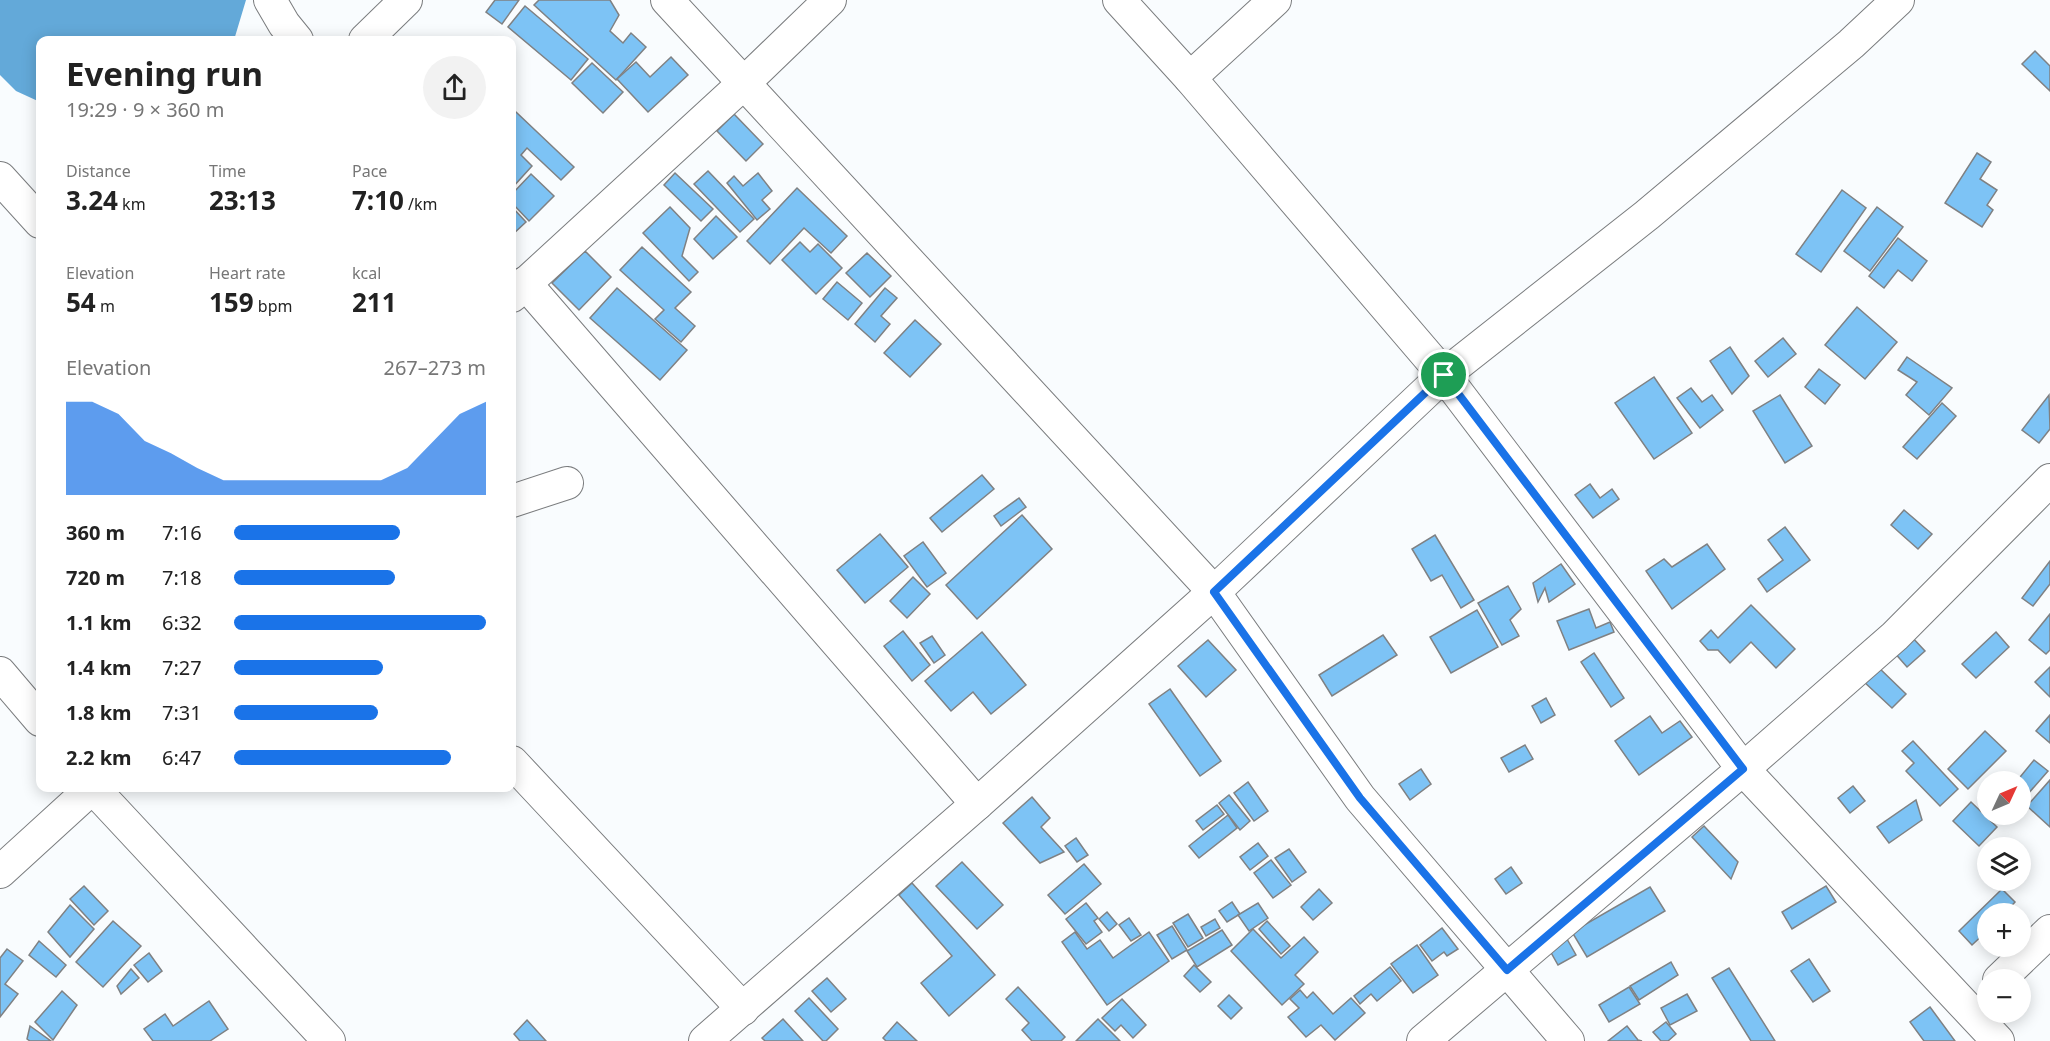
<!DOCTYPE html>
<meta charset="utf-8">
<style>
:root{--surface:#fff;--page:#f2f2f2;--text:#222;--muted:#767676;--accent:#1a73e8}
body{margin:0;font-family:"Noto Sans",sans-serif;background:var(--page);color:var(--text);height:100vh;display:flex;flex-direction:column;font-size:22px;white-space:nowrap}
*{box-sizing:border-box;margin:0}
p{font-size:20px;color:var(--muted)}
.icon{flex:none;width:33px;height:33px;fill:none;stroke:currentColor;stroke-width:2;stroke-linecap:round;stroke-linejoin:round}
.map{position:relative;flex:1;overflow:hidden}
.drawer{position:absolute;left:36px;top:36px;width:480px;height:756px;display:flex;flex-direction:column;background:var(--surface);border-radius:12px;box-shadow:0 3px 15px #0003}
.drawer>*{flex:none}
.needle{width:39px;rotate:46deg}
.tools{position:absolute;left:1977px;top:771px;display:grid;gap:12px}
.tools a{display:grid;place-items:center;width:54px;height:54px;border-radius:50%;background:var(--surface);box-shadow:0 3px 15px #0003;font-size:30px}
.pin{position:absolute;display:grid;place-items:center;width:51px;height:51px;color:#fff;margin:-26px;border:3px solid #fff;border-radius:50%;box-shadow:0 2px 6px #0007}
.round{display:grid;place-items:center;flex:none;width:63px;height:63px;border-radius:32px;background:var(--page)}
.headline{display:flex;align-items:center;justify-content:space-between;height:102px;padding:0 30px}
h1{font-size:33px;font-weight:700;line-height:45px}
.figures{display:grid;grid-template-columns:repeat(3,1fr);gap:9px;height:102px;padding:6px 30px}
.figures div{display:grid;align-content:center}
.figures b{font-size:26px;font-weight:700}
.figures small{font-size:16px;font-weight:400}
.figures p{font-size:16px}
.chart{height:168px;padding:12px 30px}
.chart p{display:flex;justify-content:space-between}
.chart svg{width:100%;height:108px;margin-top:6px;fill:var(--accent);opacity:.7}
ul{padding:0 30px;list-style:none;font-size:20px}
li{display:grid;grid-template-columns:96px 72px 1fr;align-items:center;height:45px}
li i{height:15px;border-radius:8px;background:var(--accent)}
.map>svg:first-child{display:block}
</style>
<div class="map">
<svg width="2050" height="1041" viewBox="0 0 2050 1041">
<rect width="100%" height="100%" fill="#f9fcfe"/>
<path fill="#63a9d9" d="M0,0h246l-12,40h-194v62l-24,-11 -16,-16z"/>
<g fill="#7dc3f5" stroke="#7f8183" stroke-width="1.5">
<path d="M495,0h24l-17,24 -16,-12z"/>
<path d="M539,0h71l9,15 -9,16 13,12 8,-10 15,14 -30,33 -82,-75z"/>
<path d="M525,6l63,53 -17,21 -63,-53z"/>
<path d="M2035,51l15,15v25l-28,-27z"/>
<path d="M671,57l17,18 -40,37 -31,-33 19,-17 14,15z"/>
<path d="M592,63l31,29 -20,21 -31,-30z"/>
<path d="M516,112l58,55 -13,13 -34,-32 -6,7 11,11 -20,22v-71z"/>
<path d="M734,114l29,30 -17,17 -29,-30z"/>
<path d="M1977,153l14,9 -11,17 17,11 -10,15 6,5 -11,17 -37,-24z"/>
<path d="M708,171l46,48 -14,13 -46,-48z"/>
<path d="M675,173l38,36 -12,12 -37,-36z"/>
<path d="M758,173l14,18 -10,9 8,9 -13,11 -30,-37 7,-7 9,10z"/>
<path d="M531,174l23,22 -25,25 -17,-18v-9z"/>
<path d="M797,188l50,48 -16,17 -27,-25 -34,36 -23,-23z"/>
<path d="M1842,190l24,18 -45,64 -25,-18z"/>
<path d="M512,207l14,15 -14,13z"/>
<path d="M670,207l20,21 -8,28 16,16 -9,9 -46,-48z"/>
<path d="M1877,207l26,20 -33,44 -26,-20z"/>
<path d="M716,216l21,21 -24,22 -19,-20z"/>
<path d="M1898,238l29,23 -15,20 -14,-11 -14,18 -15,-12z"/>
<path d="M800,242l10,10 8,-8 24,24 -26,26 -34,-34z"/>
<path d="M642,247l49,45 -16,16 20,18 -14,16 -26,-23 9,-9 -44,-40z"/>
<path d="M585,251l26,26 -32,33 -27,-27z"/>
<path d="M867,253l24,23 -21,21 -24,-24z"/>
<path d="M837,282l25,21 -14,17 -25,-21z"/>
<path d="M617,288l70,62 -27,30 -70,-62z"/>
<path d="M885,288l12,10 -16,18 9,8 -15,18 -20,-18z"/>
<path d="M1857,307l40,35 -32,37 -40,-34z"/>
<path d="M915,320l26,24 -31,33 -26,-24z"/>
<path d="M1783,338l13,16 -28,23 -13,-16z"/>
<path d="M1730,347l19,29 -17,18 -22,-33z"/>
<path d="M1907,357l45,31 -23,27 -23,-20 11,-13 -19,-12z"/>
<path d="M1819,369l21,16 -15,19 -20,-17z"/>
<path d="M1654,377l38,56 -38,26 -39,-56z"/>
<path d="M1691,388l11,14 10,-7 11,15 -23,18 -23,-30z"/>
<path d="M1780,395l32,51 -27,17 -32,-52z"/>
<path d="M2049,395l1,34 -11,14 -17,-13z"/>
<path d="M1942,403l14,13 -39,43 -14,-12z"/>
<path d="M982,475l12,14 -52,43 -12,-14z"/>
<path d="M1590,484l10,14 12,-9 7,10 -26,19 -18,-23z"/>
<path d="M1019,498l7,9 -25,19 -7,-10z"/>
<path d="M1904,510l28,24 -14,15 -27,-24z"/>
<path d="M1022,515l30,34 -75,70 -31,-34z"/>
<path d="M1785,527l25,33 -43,32 -9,-13 25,-19 -15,-20z"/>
<path d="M880,534l28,33 -43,36 -28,-33z"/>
<path d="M1435,535l39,65 -13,8 -19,-33 -11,6 -19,-32z"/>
<path d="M923,542l23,31 -19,14 -23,-31z"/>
<path d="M1707,544l18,25 -53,40 -26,-38 18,-12 8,8z"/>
<path d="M2050,561v23l-17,22 -11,-8z"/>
<path d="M1561,564l14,20 -26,18 -4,-14 -7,14 -5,-19z"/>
<path d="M913,577l17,17 -23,24 -17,-17z"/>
<path d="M1508,586l13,23 -11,11 9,16 -17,9 -24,-42z"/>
<path d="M1751,605l44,44 -19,19 -25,-26 -21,21 -12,-13h-10l-8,-9 11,-11 7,8z"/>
<path d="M1589,609l7,19 14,-6 4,10 -45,18 -12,-29z"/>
<path d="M1477,610l21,37 -47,26 -21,-36z"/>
<path d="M2050,614v36l-4,4 -17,-14z"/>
<path d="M903,631l27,34 -18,16 -28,-35z"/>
<path d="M982,632l44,53 -35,29 -18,-22 -22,19 -26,-30z"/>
<path d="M1996,632l13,15 -33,31 -14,-14z"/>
<path d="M1383,635l14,20 -65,41 -13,-21z"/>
<path d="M1910,635l15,16 -18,16 -14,-16z"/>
<path d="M932,636l13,19 -11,8 -14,-20z"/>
<path d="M1208,640l28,30 -30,27 -28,-31z"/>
<path d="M1594,653l30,45 -13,9 -30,-45z"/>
<path d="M1876,665l30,29 -14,14 -30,-28z"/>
<path d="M2050,667v30l-15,-15z"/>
<path d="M1170,689l51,72 -21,15 -51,-72z"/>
<path d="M1546,698l9,17 -14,8 -9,-17z"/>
<path d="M2050,715v28l-14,-12z"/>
<path d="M1650,716l12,17 18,-12 12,16 -53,38 -24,-34z"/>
<path d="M1985,731l21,20 -38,38 -20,-20z"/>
<path d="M1913,741l45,48 -18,17 -34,-35 8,-8 -12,-12z"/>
<path d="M1525,745l8,14 -24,13 -8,-14z"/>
<path d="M2034,760l14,11 -28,32v-21h-4z"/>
<path d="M1421,769l10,15 -21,16 -11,-16z"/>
<path d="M2050,780v47l-23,-21z"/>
<path d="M1248,782l20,29 -14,10 -20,-28z"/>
<path d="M1853,786l12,15 -15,12 -12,-15z"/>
<path d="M1229,795l21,26 -10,9 -21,-27z"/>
<path d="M1032,797l18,21 -9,9 23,25 -24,11 -37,-40z"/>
<path d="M1916,800l6,20 -33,23 -12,-16z"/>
<path d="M1971,802l26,25 -18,19 -26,-25z"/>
<path d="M1217,805l7,9 -21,16 -7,-9z"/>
<path d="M1997,814h14l-6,8z"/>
<path d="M1228,815l9,13 -38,30 -10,-12z"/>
<path d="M1704,826l34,36 -7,17 -39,-42z"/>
<path d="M1076,838l12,17 -11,7 -12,-16z"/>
<path d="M1258,843l10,13 -18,14 -10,-13z"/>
<path d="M1289,849l17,23 -14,10 -17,-24z"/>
<path d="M1271,860l20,25 -18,13 -19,-25z"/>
<path d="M962,862l41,43 -26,24 -41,-43z"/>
<path d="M1084,864l17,20 -36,30 -17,-19z"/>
<path d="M1511,867l11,16 -16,11 -11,-15z"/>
<path d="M912,883l83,92 -46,41 -28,-33 31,-27 -53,-61z"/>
<path d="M84,886l24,25 -14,14 -24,-26z"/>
<path d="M1826,886l10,16 -44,27 -10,-17z"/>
<path d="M1650,887l15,24 -78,46 -15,-25z"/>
<path d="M1319,889l13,14 -19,17 -12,-13z"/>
<path d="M2002,889l13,13 -11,12h-16v16l-16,15 -13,-14z"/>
<path d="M1232,902l8,12 -13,8 -8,-11z"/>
<path d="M1086,903l12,15 -4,3 8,11 -16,12 -20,-25z"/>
<path d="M1258,903l10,15 -19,13 -11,-16z"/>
<path d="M70,905l24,24 -24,28 -22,-25z"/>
<path d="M1107,912l10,12 -8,7 -10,-12z"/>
<path d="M1188,914l15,24 -15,9 -15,-24z"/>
<path d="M1129,918l12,17 -10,6 -12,-16z"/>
<path d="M1215,919l5,9 -14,8 -5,-9z"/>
<path d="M113,921l28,25 -38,41 -27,-25z"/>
<path d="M1267,921l23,25 -9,8 -22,-25z"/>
<path d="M1172,926l15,24 -15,9 -15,-24z"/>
<path d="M1442,928l16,21 -11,7 -3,-4 -12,9 -12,-16z"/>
<path d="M1253,929l28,29 23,-21 14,15 -23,23 9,9 -22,21 -51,-54z"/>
<path d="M1222,930l10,15 -35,22 -10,-16z"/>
<path d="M1075,932l12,17 13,-9 13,18 36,-26 20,29 -62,44 -45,-63z"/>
<path d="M1567,939l9,16 -18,10 -9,-16z"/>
<path d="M39,941l27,24 -10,12 -27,-22z"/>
<path d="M1417,945l21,30 -25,18 -22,-29z"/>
<path d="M7,949l16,12 -18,23 13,10 -18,23v-59z"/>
<path d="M149,953l13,18 -14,11 -14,-17z"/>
<path d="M1809,959l21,32 -17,11 -22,-31z"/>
<path d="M1671,962l7,13 -39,25 -9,-14z"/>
<path d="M1194,965l17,17 -11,10 -16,-16z"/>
<path d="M1390,967l11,14 -24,20 -6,-7 -11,10 -6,-8z"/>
<path d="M1729,968l46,73h-24l-39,-63z"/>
<path d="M131,969l8,9 -18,16 -4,-8z"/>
<path d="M827,978l19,21 -15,13 -19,-21z"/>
<path d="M1018,987l47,50 -4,4h-29l-10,-11 7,-7 -23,-24z"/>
<path d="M1629,987l11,17 -31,18 -10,-17z"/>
<path d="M1300,990l7,8 6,-6 20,22 18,-16 14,15 -30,27 -14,-15 -15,12 -18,-20 11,-9 -9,-9z"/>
<path d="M62,991l15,14 -24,35 -18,-18z"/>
<path d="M1687,994l10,17 -27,14 -9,-17z"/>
<path d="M1229,995l13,13 -11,11 -13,-13z"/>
<path d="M809,998l29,31 -12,12h-3l-28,-30z"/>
<path d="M1122,999l24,26 -13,13 -12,-13 -6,6 -13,-13z"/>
<path d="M209,1001l19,28 -18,12h-57l-9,-12 21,-15 8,12z"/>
<path d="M1930,1007l25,34h-31l-14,-19z"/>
<path d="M783,1019l20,22h-38l-3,-3z"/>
<path d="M1098,1019l22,22h-44z"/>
<path d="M527,1020l19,21h-26l-6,-7z"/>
<path d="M897,1022l20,19h-31l-3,-3z"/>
<path d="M1666,1022l10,12 -8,7h-7l-8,-9z"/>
<path d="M30,1026l21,15h-21l-3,-2z"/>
<path d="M1627,1026l11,14 4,1h-34z"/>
</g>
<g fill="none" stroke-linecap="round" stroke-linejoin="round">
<defs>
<g id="minor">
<path d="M270,0l14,24 13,16"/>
<path d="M667,0l547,592 146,206 208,243"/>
<path d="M1119,0l71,78 254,297 299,394 255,272"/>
<path d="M365,40l41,-40"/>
<path d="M1190,78l85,-78"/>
<path d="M0,178l40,44"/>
<path d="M525,283l452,521"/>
<path d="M512,296l232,-213 86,-83"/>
<path d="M512,501l55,-18"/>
<path d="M0,673l40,47"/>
<path d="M512,762l231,247"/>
<path d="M93,788l236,253"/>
<path d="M0,872l92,-84"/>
<path d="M1999,980l51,-49"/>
<path d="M705,1041l272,-237 237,-212 230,-217 203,-160 204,-171 47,-44"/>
<path d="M1423,1041l320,-272 152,-133 155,-156"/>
</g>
</defs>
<use href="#minor" stroke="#7a7c7e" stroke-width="34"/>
<use href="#minor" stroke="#fff" stroke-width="32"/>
</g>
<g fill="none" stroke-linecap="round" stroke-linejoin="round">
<defs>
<path id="route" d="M1444,375l299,394 -236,201 -147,-172 -146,-206z"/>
</defs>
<use href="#route" stroke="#fff" stroke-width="12"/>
<use href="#route" stroke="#1a73e8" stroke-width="8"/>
</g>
</svg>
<div class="tools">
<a><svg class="needle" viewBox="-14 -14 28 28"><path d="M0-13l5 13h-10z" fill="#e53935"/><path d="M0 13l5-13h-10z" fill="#767676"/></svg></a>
<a><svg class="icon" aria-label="layers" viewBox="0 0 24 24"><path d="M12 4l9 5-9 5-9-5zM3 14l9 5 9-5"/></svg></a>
<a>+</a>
<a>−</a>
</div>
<div class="pin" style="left:1444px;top:375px;background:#1e9e55"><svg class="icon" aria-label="arrive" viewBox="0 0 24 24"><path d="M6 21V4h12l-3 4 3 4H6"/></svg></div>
<section class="drawer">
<div class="headline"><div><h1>Evening run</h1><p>19:29 · 9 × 360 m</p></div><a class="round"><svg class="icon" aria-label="share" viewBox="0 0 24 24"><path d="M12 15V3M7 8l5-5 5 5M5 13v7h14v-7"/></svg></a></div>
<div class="figures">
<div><p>Distance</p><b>3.24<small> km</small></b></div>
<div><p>Time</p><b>23:13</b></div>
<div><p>Pace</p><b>7:10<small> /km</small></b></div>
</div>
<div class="figures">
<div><p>Elevation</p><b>54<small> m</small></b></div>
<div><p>Heart rate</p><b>159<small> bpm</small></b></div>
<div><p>kcal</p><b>211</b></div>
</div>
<div class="chart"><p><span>Elevation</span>267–273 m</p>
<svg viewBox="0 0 160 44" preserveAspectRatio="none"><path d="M0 44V6L10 6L20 11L30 22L40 27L50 33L60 38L70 38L80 38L90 38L100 38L110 38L120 38L130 33L140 22L150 11L160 6V44z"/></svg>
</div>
<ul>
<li><b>360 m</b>7:16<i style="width:66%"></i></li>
<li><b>720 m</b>7:18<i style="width:64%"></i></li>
<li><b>1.1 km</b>6:32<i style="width:100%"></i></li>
<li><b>1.4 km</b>7:27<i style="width:59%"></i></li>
<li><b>1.8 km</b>7:31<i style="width:57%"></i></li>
<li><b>2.2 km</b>6:47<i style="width:86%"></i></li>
</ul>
</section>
</div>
